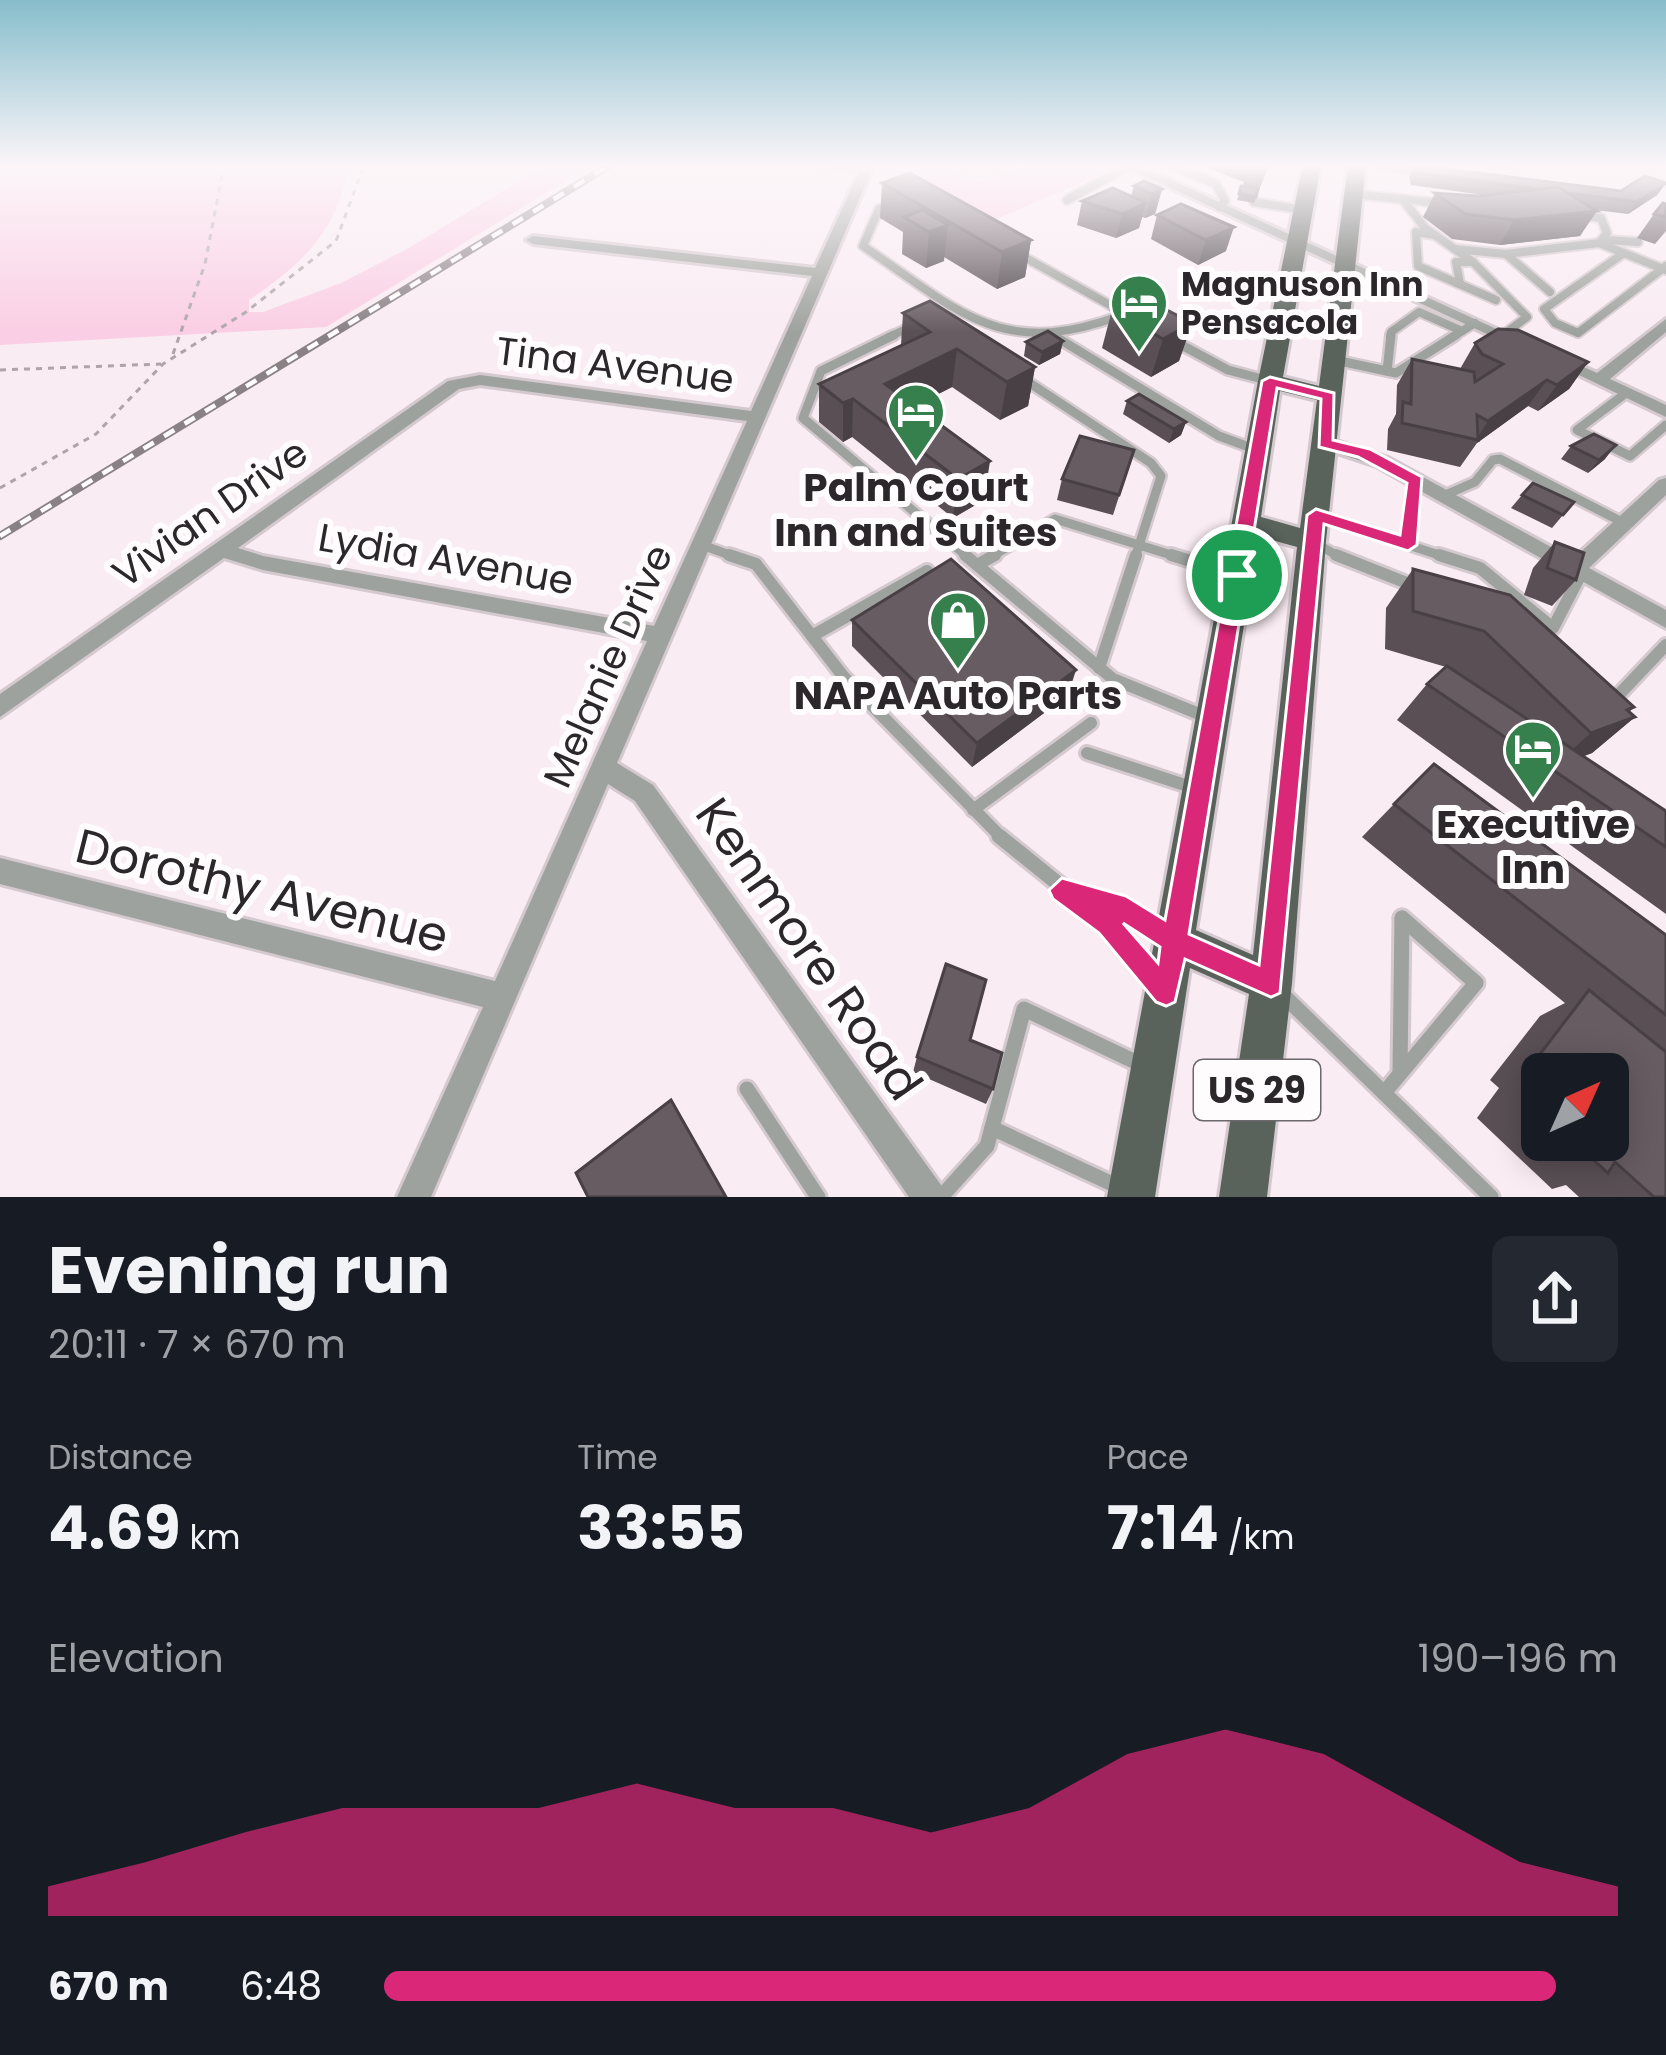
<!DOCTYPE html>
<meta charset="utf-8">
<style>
:root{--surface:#171b24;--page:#242831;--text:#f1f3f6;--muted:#9ea1a6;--accent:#db2777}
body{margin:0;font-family:Poppins,sans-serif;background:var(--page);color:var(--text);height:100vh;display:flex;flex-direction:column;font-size:45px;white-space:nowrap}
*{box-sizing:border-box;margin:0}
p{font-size:39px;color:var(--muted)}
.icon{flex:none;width:66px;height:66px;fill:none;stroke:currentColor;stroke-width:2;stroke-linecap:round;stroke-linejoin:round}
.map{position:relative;height:1197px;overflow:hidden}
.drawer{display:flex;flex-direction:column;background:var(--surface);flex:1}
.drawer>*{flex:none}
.needle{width:78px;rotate:45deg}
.controls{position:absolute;left:1521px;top:1053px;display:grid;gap:24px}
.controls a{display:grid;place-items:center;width:108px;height:108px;border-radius:18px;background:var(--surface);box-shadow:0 6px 30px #0003;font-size:60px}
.pin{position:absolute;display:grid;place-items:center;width:102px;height:102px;color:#fff;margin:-51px;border:6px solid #fff;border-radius:50%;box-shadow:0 3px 12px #0007}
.round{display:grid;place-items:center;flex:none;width:126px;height:126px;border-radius:18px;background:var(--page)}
.headline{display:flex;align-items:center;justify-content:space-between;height:204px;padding:0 48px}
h1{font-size:66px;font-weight:700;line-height:90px}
.figures{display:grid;grid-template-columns:repeat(3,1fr);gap:18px;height:204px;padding:12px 48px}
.figures div{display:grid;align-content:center}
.figures b{font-size:60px;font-weight:700}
.figures small{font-size:33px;font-weight:400}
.figures p{font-size:33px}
.chart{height:336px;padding:24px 48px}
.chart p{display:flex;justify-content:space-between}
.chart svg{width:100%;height:216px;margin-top:12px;fill:var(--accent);opacity:.7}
ul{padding:0 48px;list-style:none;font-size:39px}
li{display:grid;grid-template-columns:192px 144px 1fr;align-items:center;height:90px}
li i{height:30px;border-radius:15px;background:var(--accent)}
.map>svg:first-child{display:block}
</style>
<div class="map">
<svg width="1666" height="1197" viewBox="0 0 1666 1197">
<rect width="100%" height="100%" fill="#f9ecf2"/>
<g fill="#facee4">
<path d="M0,165h348c-10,67 -46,99 -99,135v12h14l78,-29 66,-34 139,-84h46l-266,162 -326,18z"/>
<path d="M945,165l33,18 45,-18 98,1 -139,59 -108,-58z"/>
</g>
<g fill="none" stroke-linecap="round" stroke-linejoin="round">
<defs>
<g id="lane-far3">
<path d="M1172,165l44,19 9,17 -6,6"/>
<path d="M1379,165l44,6"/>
<path d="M1490,165h26"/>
<path d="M1354,194l86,9"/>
<path d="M1067,200l62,-34"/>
<path d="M1404,201l21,27 48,34h-17l4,22"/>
<path d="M1254,202l50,8"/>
<path d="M894,204l-15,5 -16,37c95,64 137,114 256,70"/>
<path d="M1579,215l22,3 6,15 -8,10"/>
<path d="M1435,235l-19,-3 2,34 78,34"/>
<path d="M1607,240l31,2"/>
<path d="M1455,249l51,5 93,-11 67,27"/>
<path d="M1017,253l109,61"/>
<path d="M1624,253l-80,56 11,14 23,10 88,-67"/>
<path d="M1506,254l44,38"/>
<path d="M1473,262l54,55 -24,18"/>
<path d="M887,338l23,-11"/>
<path d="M1390,338l1,-6 28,-20 43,19"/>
<path d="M1451,338l24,-15"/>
</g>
<g id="lane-far2">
<path d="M894,335l-73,36 -18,47 166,140"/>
<path d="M1036,335h13"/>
<path d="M1056,337l163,99 38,14"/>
<path d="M1174,341l54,29 42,11"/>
<path d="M1335,360l61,13 60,-38"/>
<path d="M1387,371l4,-36"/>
<path d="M1022,378l129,85 10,13 -26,82"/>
<path d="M1626,393l-49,37 53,26 36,-31"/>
<path d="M1443,496l32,-14 18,-22 7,-1 124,64"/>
<path d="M1320,516l128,42"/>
<path d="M1314,542l27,16"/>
<path d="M702,545l36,13"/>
<path d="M1408,545l8,-64"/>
<path d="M989,558l66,-39 126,39"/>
</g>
<g id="lane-far1">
<path d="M729,555l27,9 87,112 160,163"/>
<path d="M965,555l148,124 96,39"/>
<path d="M1171,555l63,19"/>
<path d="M1336,555l81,32"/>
<path d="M1439,555l41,13 73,60 29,-56"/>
<path d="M977,565l18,-10"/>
<path d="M812,636l115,-65"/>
<path d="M1099,668l37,-113"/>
<path d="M1610,704l56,-59"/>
<path d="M1087,753l110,36"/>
<path d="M973,810l118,-87"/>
</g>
<g id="lane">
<path d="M999,836l109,88 49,57"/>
<path d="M1065,891l52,13 50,32"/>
<path d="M1282,994l209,203"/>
<path d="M1400,1071l2,-153"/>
<path d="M747,1089l71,108"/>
<path d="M1384,1093l92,-110 -74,-65"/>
<path d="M992,1128l127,59"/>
<path d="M941,1197l46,-51 37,-137 120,57"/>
</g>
<g id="street">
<path d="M812,165h62l-257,598 36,22 288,400 5,12h-37l-274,-396 -27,-17 -177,413h-34l86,-190 -483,-123v-26l495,123 152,-340 -384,-71 -39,-12 -224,159v-23l448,-313 32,-6 271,36 61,-135 -279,-32 -7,-4 7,-4 282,32 44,-96zM480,385l267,36 -93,205 -391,-70 -25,-8 221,-159z"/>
<path d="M1121,165h17l389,178 -2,3h-12z"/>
<path d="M1666,319v13l-56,47 56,26v12l-116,-56 2,-3h12l33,15z"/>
<path d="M1325,437l63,21 185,101 86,-79 7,-2v17l-77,73 77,42v18l-290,-162 -57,-19v-8z"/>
</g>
<path id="primary" d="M1303,165h18l-38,212 36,9 29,-221h18l-40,376 -34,442 -25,214h-48l30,-203 -59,-26 -35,229h-48l151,-816zM1280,391l37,9 -17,128 -39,-11zM1258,536l39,11 -44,408 -57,-25z"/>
</defs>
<use href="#lane-far3" stroke="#d4c9ce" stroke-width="12"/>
<use href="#lane-far2" stroke="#d4c9ce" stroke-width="14"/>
<use href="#lane-far1" stroke="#d4c9ce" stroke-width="18"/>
<use href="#lane" stroke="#d4c9ce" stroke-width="21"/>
<use href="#street" stroke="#d4c9ce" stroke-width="6"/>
<use href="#primary" stroke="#d4c9ce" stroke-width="6"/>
<g stroke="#aea4a9" stroke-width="3" stroke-dasharray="6 6" stroke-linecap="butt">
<path d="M173,354l32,-90 19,-99"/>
<path d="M0,370l161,-6"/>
<path d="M0,488l96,-54 67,-70 83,-52 90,-71 28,-76"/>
</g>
<use href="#lane-far3" stroke="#9ea29e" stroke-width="8"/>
<use href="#lane-far2" stroke="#9ea29e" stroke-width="9"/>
<use href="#lane-far1" stroke="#9ea29e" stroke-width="12"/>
<use href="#lane" stroke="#9ea29e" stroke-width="15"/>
<use href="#street" fill="#9ea29e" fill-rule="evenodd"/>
<use href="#primary" fill="#5a625c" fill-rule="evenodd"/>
<defs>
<path id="rail" d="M0,536l610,-371"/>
</defs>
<use href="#rail" stroke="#8a8185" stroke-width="8"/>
<use href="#rail" stroke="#fffcfe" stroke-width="4.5" stroke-dasharray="12" stroke-linecap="butt"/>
</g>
<g fill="#594f54" fill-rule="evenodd">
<path d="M1200,165h69l-15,38 -17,-3 7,-18z"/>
<path d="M1415,165l206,26 45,-8 -9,12 -29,19 -33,-4 -15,26 -80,9 -48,-6 -29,-22 12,-24 49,2 -73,-10 -2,-8z"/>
<path d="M882,183l149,57 -6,37 -28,12 -53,-32v4l-18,7 -24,-14 1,-22 -23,-14z"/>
<path d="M1134,186l28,3 -7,25 -10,4 -3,-1 -3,11 -23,10 -39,-13 5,-24 49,-5z"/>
<path d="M1181,204l45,47 -28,14 -47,-26 6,-24z"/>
<path d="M1666,204v27l-11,13 -18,-6 17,-24z"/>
<path d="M1112,310l80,13 -13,38 -28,16 -49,-29z"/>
<path d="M903,313l132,54 -7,39 -28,14 -48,-33 -37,19 69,94 -31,18 -101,-81 -9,5 -24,-20v-38l82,-39z"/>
<path d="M1063,341l-3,13 -21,11 -15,-9 2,-14z"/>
<path d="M1475,343l113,19 -19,27 -31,22 -10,-5 -51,37 -17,24 -73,-17 1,-21 8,-15 1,-29 15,-26 48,10z"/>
<path d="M1127,401l59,21 -5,13 -12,8 -46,-29z"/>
<path d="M1571,446l34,13 -17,14 -27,-14z"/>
<path d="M1134,450l-21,65 -56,-15 5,-21z"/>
<path d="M1522,495l52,7 -22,26 -41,-20z"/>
<path d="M1555,542l21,38 -24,26 -28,-11 9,-27z"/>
<path d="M1413,569l221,138 -5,5 6,5 -43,36 -8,3 82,55v103l-269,-194 30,-36 19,-17 -61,-18 1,-41z"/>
<path d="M852,620l216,75 -96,72 -120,-121z"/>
<path d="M1394,804l272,131v262h-87l-13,-12 -14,4 -75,-71 22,-30 -9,-8 50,-64 25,-13 -203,-166zM1542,1074l66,66h-66z"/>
<path d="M917,1057l76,32 -7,15 -73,-32z"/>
</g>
<g fill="#484045">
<path d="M1666,183l-9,12 -29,19 9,-12z"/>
<path d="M1162,189l-7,25 -10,4 7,-24z"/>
<path d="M1146,203l-7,25 -23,10 6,-24z"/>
<path d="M1597,211l-17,25 -80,9 14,-25z"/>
<path d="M948,225l-4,36 -18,7 3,-36z"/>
<path d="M1234,227l-8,24 -28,14 8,-25z"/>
<path d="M1031,240l-6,37 -28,12 5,-37z"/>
<path d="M1192,323l-13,38 -28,16 12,-38z"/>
<path d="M1063,341l-3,13 -21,11 3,-13z"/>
<path d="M957,349l-5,38 -69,35 2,-38z"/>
<path d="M1588,362l-19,27 -31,22 19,-26z"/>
<path d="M1035,367l-7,39 -28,14 7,-38z"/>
<path d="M1547,380l-19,26 -51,37 1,-3h-2l12,-19z"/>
<path d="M853,399l-1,38 -9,5v-39z"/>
<path d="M1186,422l-5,13 -12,8 5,-14z"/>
<path d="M1616,445l-11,14 -17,14 11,-13z"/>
<path d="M990,461l-6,39 -31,18 5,-39z"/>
<path d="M1076,670l-8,25 -96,72 5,-24z"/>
<path d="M1634,707l-20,18 21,-8 -43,36 -41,15 40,-35z"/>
</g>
<g fill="#675c62" stroke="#484045" stroke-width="3">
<path d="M1415,165l206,26 24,-15 21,7 -29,19 -69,-9 -10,-6 -20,2 -121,-16z"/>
<path d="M910,173l121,67 -29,12 -120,-69z"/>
<path d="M1144,181l18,8 -10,5 -18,-8z"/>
<path d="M1241,186l17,3 -2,8 -17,-3z"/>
<path d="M1558,187l39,24 -83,9 -49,-6 -30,-21 43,3z"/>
<path d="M1113,188l33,15 -24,11 -40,-13z"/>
<path d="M1663,203l3,1v13l-12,-3z"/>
<path d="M1181,204l53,23 -28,13 -49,-25z"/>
<path d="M922,210l26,15 -19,7 -25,-15z"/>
<path d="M1140,296l52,27 -29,16 -51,-29z"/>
<path d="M930,301l105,66 -28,15 -50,-33 -72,35 105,77 -32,18 -105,-80 -10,4 -24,-19 111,-52 -27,-19z"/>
<path d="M1498,329l20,1 70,32 -31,23 -10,-5 -59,41 -11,-6 1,25 -76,-17 1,-21 8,2 1,-45 62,13 1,10 28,-18 -21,-10 -7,-11z"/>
<path d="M1048,331l15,10 -21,11 -16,-10z"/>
<path d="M1139,394l47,28 -12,7 -47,-28z"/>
<path d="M1594,434l22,11 -17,15 -28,-14z"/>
<path d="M1080,436l54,14 -15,45 -57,-16z"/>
<path d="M1533,483l41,19 -11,13 -41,-20z"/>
<path d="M1555,542l29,11 -8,27 -29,-12z"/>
<path d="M951,559l125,111 -99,73 -125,-123z"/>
<path d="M1413,569l97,26 124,112 -7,3 8,7 -44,16 -107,-102 -71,-20z"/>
<path d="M1447,666l219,145v36l-239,-163z"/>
<path d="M1434,764l232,171v80l-272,-211z"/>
<path d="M946,964l40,16 -16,60 32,13 -9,36 -76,-32z"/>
<path d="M1589,990l77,62v145h-12l-39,-35 -7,11 -37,-33h37v-66h-66l6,-7 -11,-9z"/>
<path d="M1542,1075v39l-17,-16z"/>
<path d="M671,1100l55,97h-138l-12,-24z"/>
</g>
<linearGradient id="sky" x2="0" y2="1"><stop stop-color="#87bdcc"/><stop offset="0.5" stop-color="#fcf6f9"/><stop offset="1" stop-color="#fcf6f9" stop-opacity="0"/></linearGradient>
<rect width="1666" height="333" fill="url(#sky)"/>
<path fill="#db2777" stroke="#fff" stroke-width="3" fill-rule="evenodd" d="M1270,377l64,16 -1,47 37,9 52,28 -5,68 -9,6 -84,-27 -44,469 -9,4 -86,-38 -10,43 -9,4 -10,-4 -57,-69 -46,-34 -4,-9 13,-12 64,18 39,24 97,-539zM1277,388l44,11 -2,48 39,10 49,26 -7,52 -84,-26 -9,6 -48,450 -70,-31zM1123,923l37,24 -2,16z"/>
<defs>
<symbol id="hotel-pin" viewBox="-11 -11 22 30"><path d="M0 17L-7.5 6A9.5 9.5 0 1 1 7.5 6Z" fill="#35804d" stroke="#fffcfe"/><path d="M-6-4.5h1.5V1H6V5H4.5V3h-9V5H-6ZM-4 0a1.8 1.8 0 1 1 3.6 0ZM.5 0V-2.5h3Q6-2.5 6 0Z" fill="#fff"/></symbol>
<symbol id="shop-pin" viewBox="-11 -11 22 30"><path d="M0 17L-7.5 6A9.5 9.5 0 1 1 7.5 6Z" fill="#35804d" stroke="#fffcfe"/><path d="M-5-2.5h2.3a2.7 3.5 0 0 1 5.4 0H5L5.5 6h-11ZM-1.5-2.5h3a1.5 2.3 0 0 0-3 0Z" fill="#fff"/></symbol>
</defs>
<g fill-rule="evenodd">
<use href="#hotel-pin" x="1106" y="270" width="66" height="90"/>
<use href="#hotel-pin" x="883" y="379" width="66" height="90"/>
<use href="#shop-pin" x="925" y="587" width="66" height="90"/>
<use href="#hotel-pin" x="1500" y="716" width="66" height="90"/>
</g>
<g text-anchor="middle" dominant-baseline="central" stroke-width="12" stroke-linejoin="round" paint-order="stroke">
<g font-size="33" font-weight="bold" fill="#2c272a" stroke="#fffcfe" text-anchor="start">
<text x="1181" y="284">Magnuson Inn<tspan x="1181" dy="38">Pensacola</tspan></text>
</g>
<rect fill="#fffcfe" stroke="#6b676a" stroke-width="3" x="1194" y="1060" width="126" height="60" rx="9"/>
<g font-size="36" font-weight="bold" fill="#2c272a">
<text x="1257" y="1090">US 29</text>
</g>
<g font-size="39" fill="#2c272a" stroke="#fffcfe">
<text transform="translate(615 365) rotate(7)">Tina Avenue</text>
<text transform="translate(210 513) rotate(-35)">Vivian Drive</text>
<text transform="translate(446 559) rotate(10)">Lydia Avenue</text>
<text transform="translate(608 666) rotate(-66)">Melanie Drive</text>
</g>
<g font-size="39" font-weight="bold" fill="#2c272a" stroke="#fffcfe">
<text x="916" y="487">Palm Court<tspan x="916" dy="45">Inn and Suites</tspan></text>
<text x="958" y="695">NAPA Auto Parts</text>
<text x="1533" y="824">Executive<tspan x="1533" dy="45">Inn</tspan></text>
</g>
<g font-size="48" fill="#2c272a" stroke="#fffcfe">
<text transform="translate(262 891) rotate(14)">Dorothy Avenue</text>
<text transform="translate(809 949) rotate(55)">Kenmore Road</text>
</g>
</g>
</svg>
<div class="controls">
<a><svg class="needle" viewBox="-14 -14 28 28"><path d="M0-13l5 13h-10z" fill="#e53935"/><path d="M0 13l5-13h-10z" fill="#9ea1a6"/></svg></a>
</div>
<div class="pin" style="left:1237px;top:575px;background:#1e9e55"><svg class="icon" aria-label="arrive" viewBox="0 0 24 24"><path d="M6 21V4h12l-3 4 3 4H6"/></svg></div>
</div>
<section class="drawer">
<div class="headline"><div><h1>Evening run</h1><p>20:11 · 7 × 670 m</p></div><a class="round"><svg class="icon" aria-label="share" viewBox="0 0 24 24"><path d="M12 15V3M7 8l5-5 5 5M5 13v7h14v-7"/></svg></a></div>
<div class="figures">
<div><p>Distance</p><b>4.69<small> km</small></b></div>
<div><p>Time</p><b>33:55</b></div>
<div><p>Pace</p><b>7:14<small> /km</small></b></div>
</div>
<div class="chart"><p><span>Elevation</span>190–196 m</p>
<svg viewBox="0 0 160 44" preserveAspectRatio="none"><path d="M0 44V38L10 33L20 27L30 22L40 22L50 22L60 17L70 22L80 22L90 27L100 22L110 11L120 6L130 11L140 22L150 33L160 38V44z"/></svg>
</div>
<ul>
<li><b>670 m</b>6:48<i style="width:95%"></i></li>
</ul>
</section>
